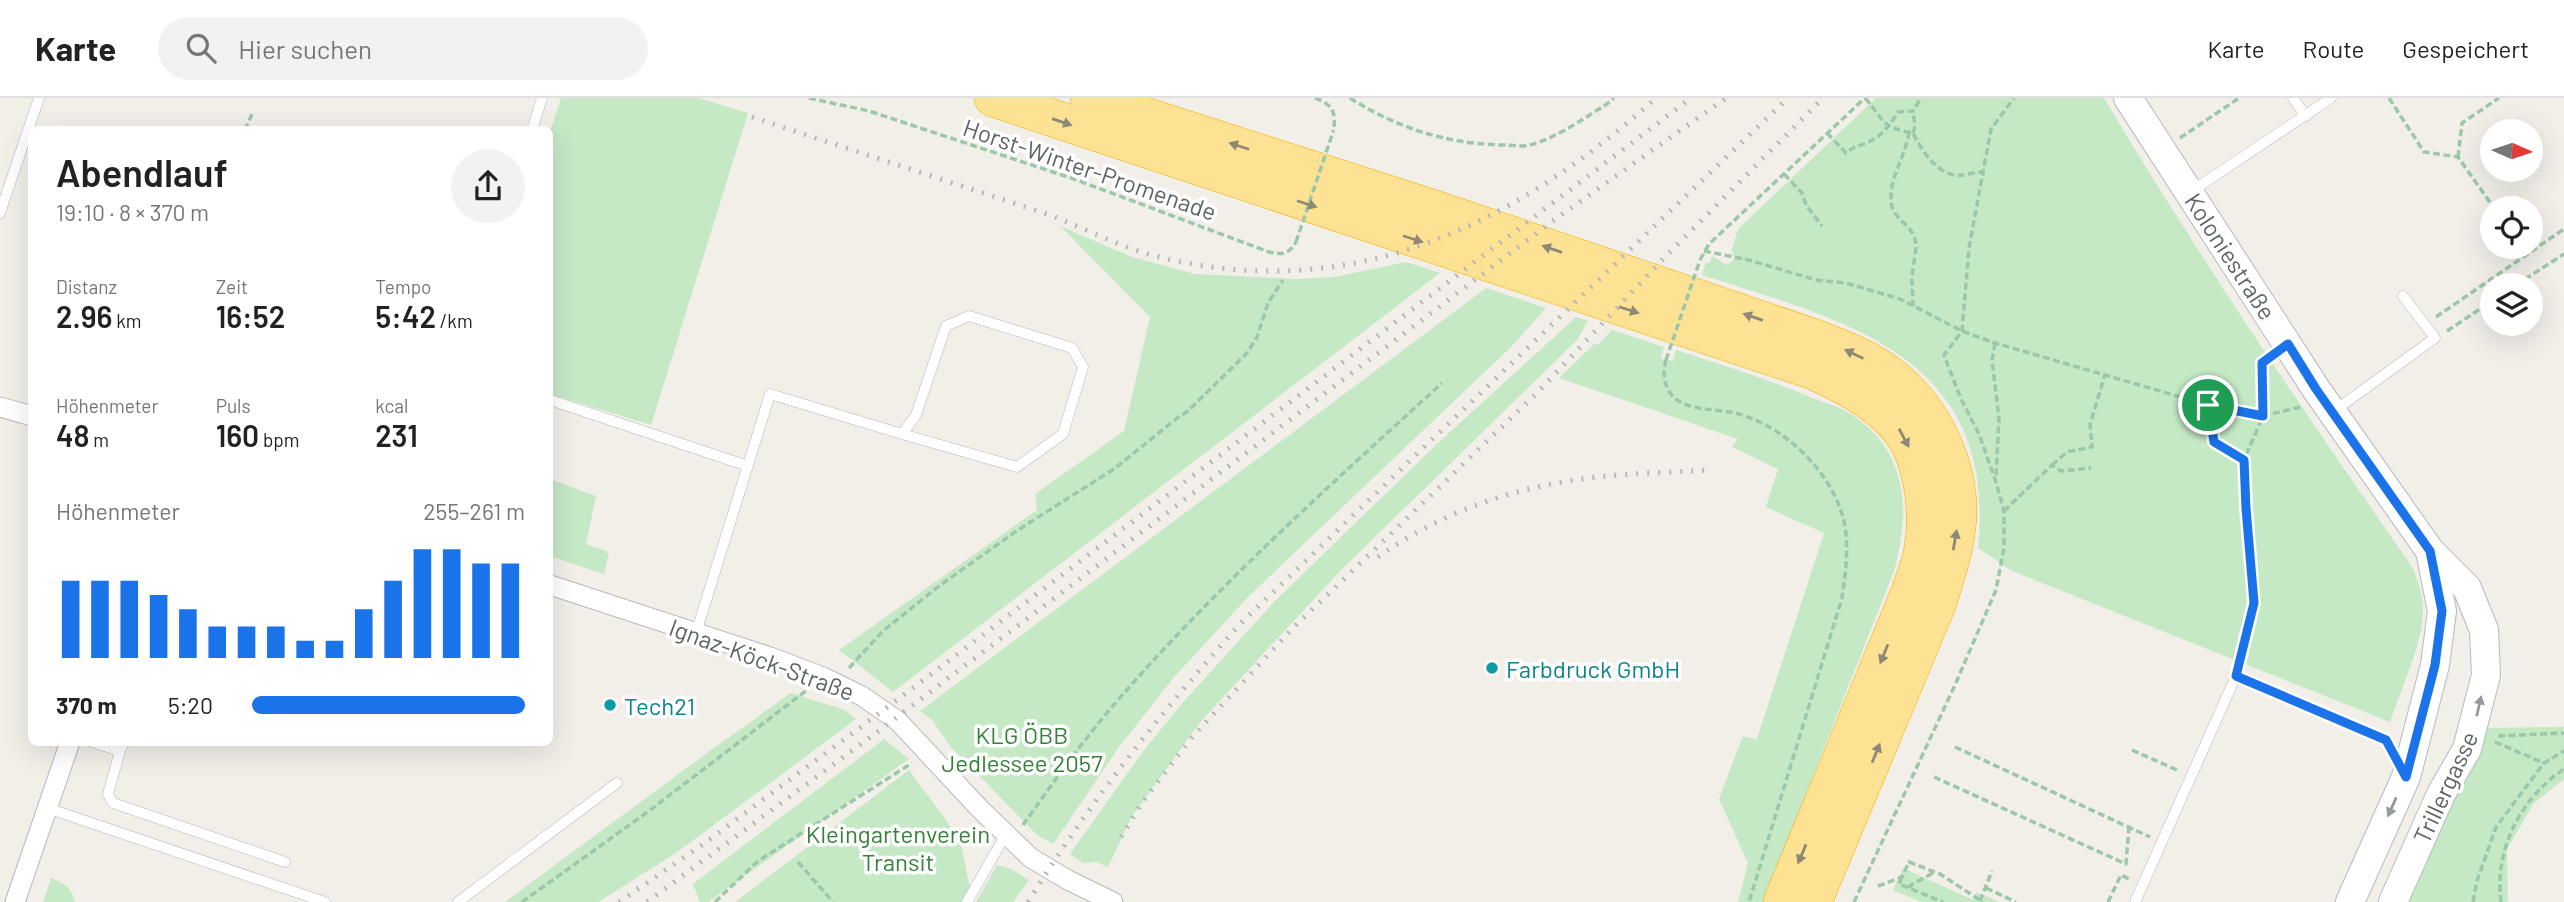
<!DOCTYPE html>
<html lang="de">
<meta charset="utf-8">
<style>
:root{--surface:#fff;--page:#f2f2f2;--text:#222;--muted:#767676;--line:#e0e0e0;--accent:#1a73e8}
body{margin:0;font-family:Barlow,sans-serif;background:var(--page);color:var(--text);height:100vh;display:flex;flex-direction:column;font-size:26px;white-space:nowrap}
*{box-sizing:border-box;margin:0}
p{font-size:23px;color:var(--muted)}
.icon{flex:none;width:38px;height:38px;fill:none;stroke:currentColor;stroke-width:2;stroke-linecap:round;stroke-linejoin:round}
.map{position:relative;flex:1;overflow:hidden}
.side{position:absolute;left:28px;top:28px;width:525px;height:620px;display:flex;flex-direction:column;background:var(--surface);border-radius:10px;box-shadow:0 7px 28px #0002}
.side>*{flex:none}
.needle{width:46px;rotate:93deg}
.fabs{position:absolute;left:2480px;top:21px;display:grid;gap:14px}
.fabs a{display:grid;place-items:center;width:63px;height:63px;border-radius:50%;background:var(--surface);box-shadow:0 7px 28px #0002;font-size:35px}
.pin{position:absolute;display:grid;place-items:center;width:60px;height:60px;color:#fff;margin:-30px;border:4px solid #fff;border-radius:50%;box-shadow:0 2px 7px #0007}
.round{display:grid;place-items:center;flex:none;width:74px;height:74px;border-radius:37px;background:var(--page)}
.summary{display:flex;align-items:center;justify-content:space-between;height:119px;padding:0 28px}
h1{font-size:38px;font-weight:600;line-height:52px}
.metrics{display:grid;grid-template-columns:repeat(3,1fr);gap:10px;height:119px;padding:7px 28px}
.metrics div{display:grid;align-content:center}
.metrics b{font-size:30px;font-weight:600}
.metrics small{font-size:19px;font-weight:400}
.metrics p{font-size:19px}
.chart{height:196px;padding:14px 28px}
.chart p{display:flex;justify-content:space-between}
.chart svg{width:100%;height:126px;margin-top:7px;stroke:var(--accent);stroke-width:6}
ul{padding:0 28px;list-style:none;font-size:23px}
li{display:grid;grid-template-columns:112px 84px 1fr;align-items:center;height:52px}
li i{height:18px;border-radius:9px;background:var(--accent)}
header{display:flex;align-items:center;gap:42px;box-sizing:border-box;height:98px;padding:0 35px;background:var(--surface);border-bottom:2px solid var(--line)}
header strong{font-size:33px}
nav{display:flex;gap:38px;margin-inline-start:auto;font-size:24px}
.search{width:490px;height:63px;background:var(--page);display:flex;align-items:center;gap:18px;box-sizing:border-box;padding:0 24px;border-radius:38px;color:var(--muted);font-size:26px}
.map>svg:first-child{display:block}
</style>
<header>
<strong>Karte</strong>
<div class="search"><svg class="icon" aria-label="search" viewBox="0 0 24 24"><circle cx="10" cy="10" r="6"/><path d="M15 15l6 6"/></svg>Hier suchen</div>
<nav><a>Karte</a><a>Route</a><a>Gespeichert</a></nav>
</header>
<div class="map">
<svg width="2564" height="804" viewBox="0 0 2564 804">
<rect width="100%" height="100%" fill="#f1efe8"/>
<g fill="#c5e8c5">
<path d="M561,0h137l50,15 -97,312 -101,-31v-262z"/>
<path d="M1876,0h228c96,161 201,316 309,470 5,14 10,27 10,42 1,30 -23,82 -33,112l-378,-151 -34,-23c20,-192 -130,-226 -276,-273l4,-13 3,1 3,-7 15,9 7,-6 -2,-10 6,-20z"/>
<path d="M1060,128l72,31 63,17 101,5 38,-2 72,-15 34,11 -547,419 -54,-42 198,-140 -2,-16 89,-63 26,-114z"/>
<path d="M1486,190l60,20 -35,39 -262,249 -74,80 -56,71 -66,97 -16,-9 -86,-88 -19,-27 -12,-9z"/>
<path d="M1576,219l12,4 -11,19 -235,229 -141,152 -70,97 -23,49 -12,-5 -13,1 -13,-9 74,-104 41,-50 90,-99 163,-158z"/>
<path d="M1612,232l52,17 -3,11 12,3 3,-11c46,15 92,29 136,48 12,5 24,7 35,14 61,36 64,97 47,159l-87,220 -6,35 -32,76h-31l10,-39 -29,-64 24,-63 14,3 67,-206 -58,-26 12,-38 -46,-22 6,-8 -179,-61 36,-35 3,2z"/>
<path d="M550,381l46,17 -10,48 23,8 -5,22 -54,-18z"/>
<path d="M791,595l54,17 11,9 -180,134 -78,49h-93l202,-149z"/>
<path d="M2564,629v52l-30,24 -27,46 1,53h-101l76,-174z"/>
<path d="M884,641l25,20 -201,143h-8l-7,-18z"/>
<path d="M909,672l37,50 16,28 7,36 7,2 -4,16h-237z"/>
<path d="M997,767l14,4 18,11 -16,22h-37z"/>
<path d="M1903,770l70,32 4,-8 22,10h-78l-28,-12z"/>
<path d="M51,780c13,5 21,10 24,24h-32z"/>
</g>
<g fill="none" stroke-linecap="round" stroke-linejoin="round">
<defs>
<g id="lane">
<path d="M2293,0l13,18"/>
<path d="M532,32l10,-32"/>
<path d="M2192,93l139,-93"/>
<path d="M0,115l39,-115"/>
<path d="M550,302l198,66"/>
<path d="M2334,313l101,-73 -32,-42"/>
<path d="M696,535l74,-239 132,40 14,-19 30,-89 23,-10 103,32 11,19 -20,67 -46,33 -115,-33"/>
<path d="M92,644l28,9 4,-9"/>
<path d="M120,653l-12,43 5,9 172,59"/>
<path d="M47,710l278,94"/>
<path d="M458,804l159,-119"/>
<path d="M967,804l39,-68"/>
<path d="M2135,804l101,-226 150,64 16,31"/>
</g>
<g id="street">
<path d="M0,309l32,9"/>
<path d="M550,487l220,72 53,20 39,19 36,25 81,87 52,50 37,22 45,22"/>
<path d="M15,804l55,-160"/>
</g>
<g id="secondary">
<path d="M2128,0l188,291 114,162 37,37 17,42 2,45 -19,74 -26,45 -48,108"/>
<path d="M2350,804l56,-125 29,-112 7,-54 -12,-60"/>
</g>
<g id="highway">
<path d="M993,0l818,272c32,14 61,29 85,55 29,31 34,94 25,133 -3,12 -8,24 -12,36l-127,308"/>
<path d="M1089,0l343,110 386,131c25,10 50,19 72,36 44,34 74,96 67,152 -3,27 -12,52 -20,78l-124,297"/>
</g>
</defs>
<use href="#lane" stroke="#b5b8bc" stroke-width="11"/>
<use href="#street" stroke="#b5b8bc" stroke-width="21"/>
<use href="#secondary" stroke="#b6babf" stroke-width="30"/>
<use href="#highway" stroke="#f9ab00" stroke-width="38"/>
<g stroke="#9cc7a9" stroke-width="3.5" stroke-dasharray="7 3.5" stroke-linecap="butt">
<path d="M809,0l60,13 205,68 195,73c14,3 20,2 27,-10"/>
<path d="M1315,0c18,6 22,16 18,34"/>
<path d="M1350,0c47,30 97,46 153,47 9,0 19,2 27,0 27,-7 54,-27 77,-41l7,-6"/>
<path d="M1865,0c20,22 14,29 48,35 8,16 22,39 42,42 10,1 19,-3 28,-3"/>
<path d="M2389,0l35,54 34,5 36,51"/>
<path d="M245,32l7,-16"/>
<path d="M1909,34c-3,23 -19,44 -18,68 0,17 18,24 23,36 5,12 -2,29 -2,43 0,9 1,18 1,27"/>
<path d="M1827,35l19,20c9,-8 19,-8 28,-14 11,-7 17,-16 24,-27l15,-1 8,-13"/>
<path d="M1913,35l2,-7 -2,-15"/>
<path d="M2180,40l59,-40"/>
<path d="M2458,59l4,-34 37,-25"/>
<path d="M1784,76l18,19 4,12 16,21"/>
<path d="M1704,153l45,9 67,20 30,3 54,16 62,32 33,12 213,62 55,11 -1,-53 8,-6"/>
<path d="M1700,162l9,-16 156,-146"/>
<path d="M2516,187l48,-31"/>
<path d="M2436,219l128,-88"/>
<path d="M2447,233l45,-30"/>
<path d="M1995,245l-3,17 7,58 -3,59"/>
<path d="M1666,262c-5,17 0,36 18,44 18,7 40,5 58,11 42,13 83,52 98,93 11,29 6,61 2,90l-93,304"/>
<path d="M2208,307l6,37 30,18"/>
<path d="M2052,367l15,-13 25,-5 -2,-23 15,-49"/>
<path d="M2004,413l48,-46 9,6 30,-3"/>
<path d="M2239,564l15,-59 -8,-95 -2,-48 19,-44 37,-9"/>
<path d="M849,570l34,-37 56,-45 79,-56 96,-61 62,-50 12,-8 59,-58 10,-16 11,-34 15,-23"/>
<path d="M2498,638l66,-3"/>
<path d="M2495,644l49,21"/>
<path d="M1955,649l195,90"/>
<path d="M2132,652l47,21"/>
<path d="M1934,679l192,87 3,-37"/>
<path d="M1023,727c27,-38 54,-76 83,-111 102,-120 220,-225 336,-331"/>
<path d="M798,764l35,40"/>
<path d="M1902,779l-3,7 44,18"/>
<path d="M1878,788l24,-9 7,-15 31,12 43,28"/>
<path d="M1909,790l2,-3 24,-13"/>
<path d="M1986,790l30,14"/>
<path d="M1980,803l12,-30"/>
<path d="M522,804l127,-91 158,-121"/>
<path d="M715,804l43,-41 154,-98"/>
<path d="M1854,804l101,-217 41,-95 8,-42v-37l-8,-29 -17,-48 -19,-37 -16,-42 18,-24 7,-83 22,-119 23,-31"/>
<path d="M2108,804l13,-27 10,5"/>
<path d="M2473,804l4,-21 19,-54 48,-64 20,-12"/>
<path d="M2501,804c-7,-53 20,-104 63,-133"/>
</g>
<use href="#lane" stroke="#fff" stroke-width="10"/>
<use href="#street" stroke="#fff" stroke-width="19"/>
<use href="#secondary" stroke="#fff" stroke-width="28"/>
<use href="#highway" stroke="#fde293" stroke-width="37"/>
<g stroke="#b6b7b8" stroke-width="5" stroke-dasharray="2 9" stroke-linecap="butt">
<path d="M752,19c97,32 195,64 292,96 35,12 68,31 104,41 197,54 363,-26 508,-156"/>
<path d="M1378,459c58,-41 126,-67 197,-77 44,-7 90,-7 134,-10"/>
<path d="M1121,739l20,-33 52,-68 101,-109 242,-233 129,-137 158,-159"/>
<path d="M619,804l83,-57 199,-148 790,-599"/>
<path d="M647,804l229,-169 678,-513 172,-122"/>
<path d="M1028,804c63,-102 136,-194 216,-282l544,-522"/>
</g>
<g stroke="#9cc7a9" stroke-width="3.5" stroke-dasharray="7 3.5" stroke-linecap="butt">
<path d="M1296,144l37,-110"/>
<path d="M1666,262l34,-100"/>
</g>
</g>
<defs><path id="oneway-solid" d="M-6-.8H1V-3.2L6.5 0L1 3.2V.8H-6Z" transform="scale(1.75)"/></defs>
<g fill="#8e8975">
<use href="#oneway-solid" transform="translate(1062 24) rotate(19)"/>
<use href="#oneway-solid" transform="translate(1239 48) rotate(-162)"/>
<use href="#oneway-solid" transform="translate(1307 106) rotate(18)"/>
<use href="#oneway-solid" transform="translate(1413 141) rotate(18)"/>
<use href="#oneway-solid" transform="translate(1552 151) rotate(-161)"/>
<use href="#oneway-solid" transform="translate(1629 212) rotate(18)"/>
<use href="#oneway-solid" transform="translate(1753 219) rotate(-161)"/>
<use href="#oneway-solid" transform="translate(1854 256) rotate(-154)"/>
<use href="#oneway-solid" transform="translate(1904 340) rotate(62)"/>
<use href="#oneway-solid" transform="translate(1955 442) rotate(-80)"/>
<use href="#oneway-solid" transform="translate(1884 556) rotate(112)"/>
<use href="#oneway-solid" transform="translate(1876 655) rotate(-68)"/>
<use href="#oneway-solid" transform="translate(1802 756) rotate(113)"/>
</g>
<g fill="#979a9d">
<use href="#oneway-solid" transform="translate(2479 608) rotate(-77)"/>
<use href="#oneway-solid" transform="translate(2392 709) rotate(114)"/>
</g>
<g fill="none" stroke-linecap="round" stroke-linejoin="round">
<defs>
<path id="route" d="M2288,246l28,45 114,162 12,60 -7,54 -29,112 -20,-37 -150,-64 18,-73 -8,-95 -2,-48 -30,-18 -6,-37 55,11 -1,-53z"/>
</defs>
<use href="#route" stroke="#fff" stroke-width="14"/>
<use href="#route" stroke="#1a73e8" stroke-width="9"/>
</g>
<g fill="#0f9aa8" stroke="#fff" stroke-width="2.5">
<circle cx="1492" cy="570" r="7"/>
<circle cx="610" cy="607" r="7"/>
</g>
<g text-anchor="middle" dominant-baseline="central" stroke-width="7" stroke-linejoin="round" paint-order="stroke">
<g font-size="24" fill="#5f6368" stroke="#fff">
<text transform="translate(1090 71) rotate(19)">Horst-Winter-Promenade</text>
<text transform="translate(2231 158) rotate(57)">Koloniestraße</text>
<text transform="translate(762 561) rotate(20)">Ignaz-Köck-Straße</text>
<text transform="translate(2445 689) rotate(-65)">Trillergasse</text>
</g>
<g font-size="24" fill="#0d838f" stroke="#fff" text-anchor="start">
<text x="1506" y="570">Farbdruck GmbH</text>
<text x="624" y="607">Tech21</text>
</g>
<g font-size="24" fill="#348238" stroke="#fff">
<text x="1022" y="636">KLG ÖBB<tspan x="1022" dy="28">Jedlessee 2057</tspan></text>
<text x="898" y="735">Kleingartenverein<tspan x="898" dy="28">Transit</tspan></text>
</g>
</g>
</svg>
<div class="fabs">
<a><svg class="needle" viewBox="-14 -14 28 28"><path d="M0-13l5 13h-10z" fill="#e53935"/><path d="M0 13l5-13h-10z" fill="#767676"/></svg></a>
<a><svg class="icon" aria-label="locate" viewBox="0 0 24 24"><circle cx="12" cy="12" r="6"/><path d="M12 2v4M12 18v4M2 12h4M18 12h4"/></svg></a>
<a><svg class="icon" aria-label="layers" viewBox="0 0 24 24"><path d="M12 4l9 5-9 5-9-5zM3 14l9 5 9-5"/></svg></a>
</div>
<div class="pin" style="left:2208px;top:307px;background:#1e9e55"><svg class="icon" aria-label="arrive" viewBox="0 0 24 24"><path d="M6 21V4h12l-3 4 3 4H6"/></svg></div>
<section class="side">
<div class="summary"><div><h1>Abendlauf</h1><p>19:10 · 8 × 370 m</p></div><a class="round"><svg class="icon" aria-label="share" viewBox="0 0 24 24"><path d="M12 15V3M7 8l5-5 5 5M5 13v7h14v-7"/></svg></a></div>
<div class="metrics">
<div><p>Distanz</p><b>2.96<small> km</small></b></div>
<div><p>Zeit</p><b>16:52</b></div>
<div><p>Tempo</p><b>5:42<small> /km</small></b></div>
</div>
<div class="metrics">
<div><p>Höhenmeter</p><b>48<small> m</small></b></div>
<div><p>Puls</p><b>160<small> bpm</small></b></div>
<div><p>kcal</p><b>231</b></div>
</div>
<div class="chart"><p><span>Höhenmeter</span>255–261 m</p>
<svg viewBox="0 0 160 44" preserveAspectRatio="none"><path d="M5 44V17M15 44V17M25 44V17M35 44V22M45 44V27M55 44V33M65 44V33M75 44V33M85 44V38M95 44V38M105 44V27M115 44V17M125 44V6M135 44V6M145 44V11M155 44V11"/></svg>
</div>
<ul>
<li><b>370 m</b>5:20<i style="width:100%"></i></li>
</ul>
</section>
</div>
